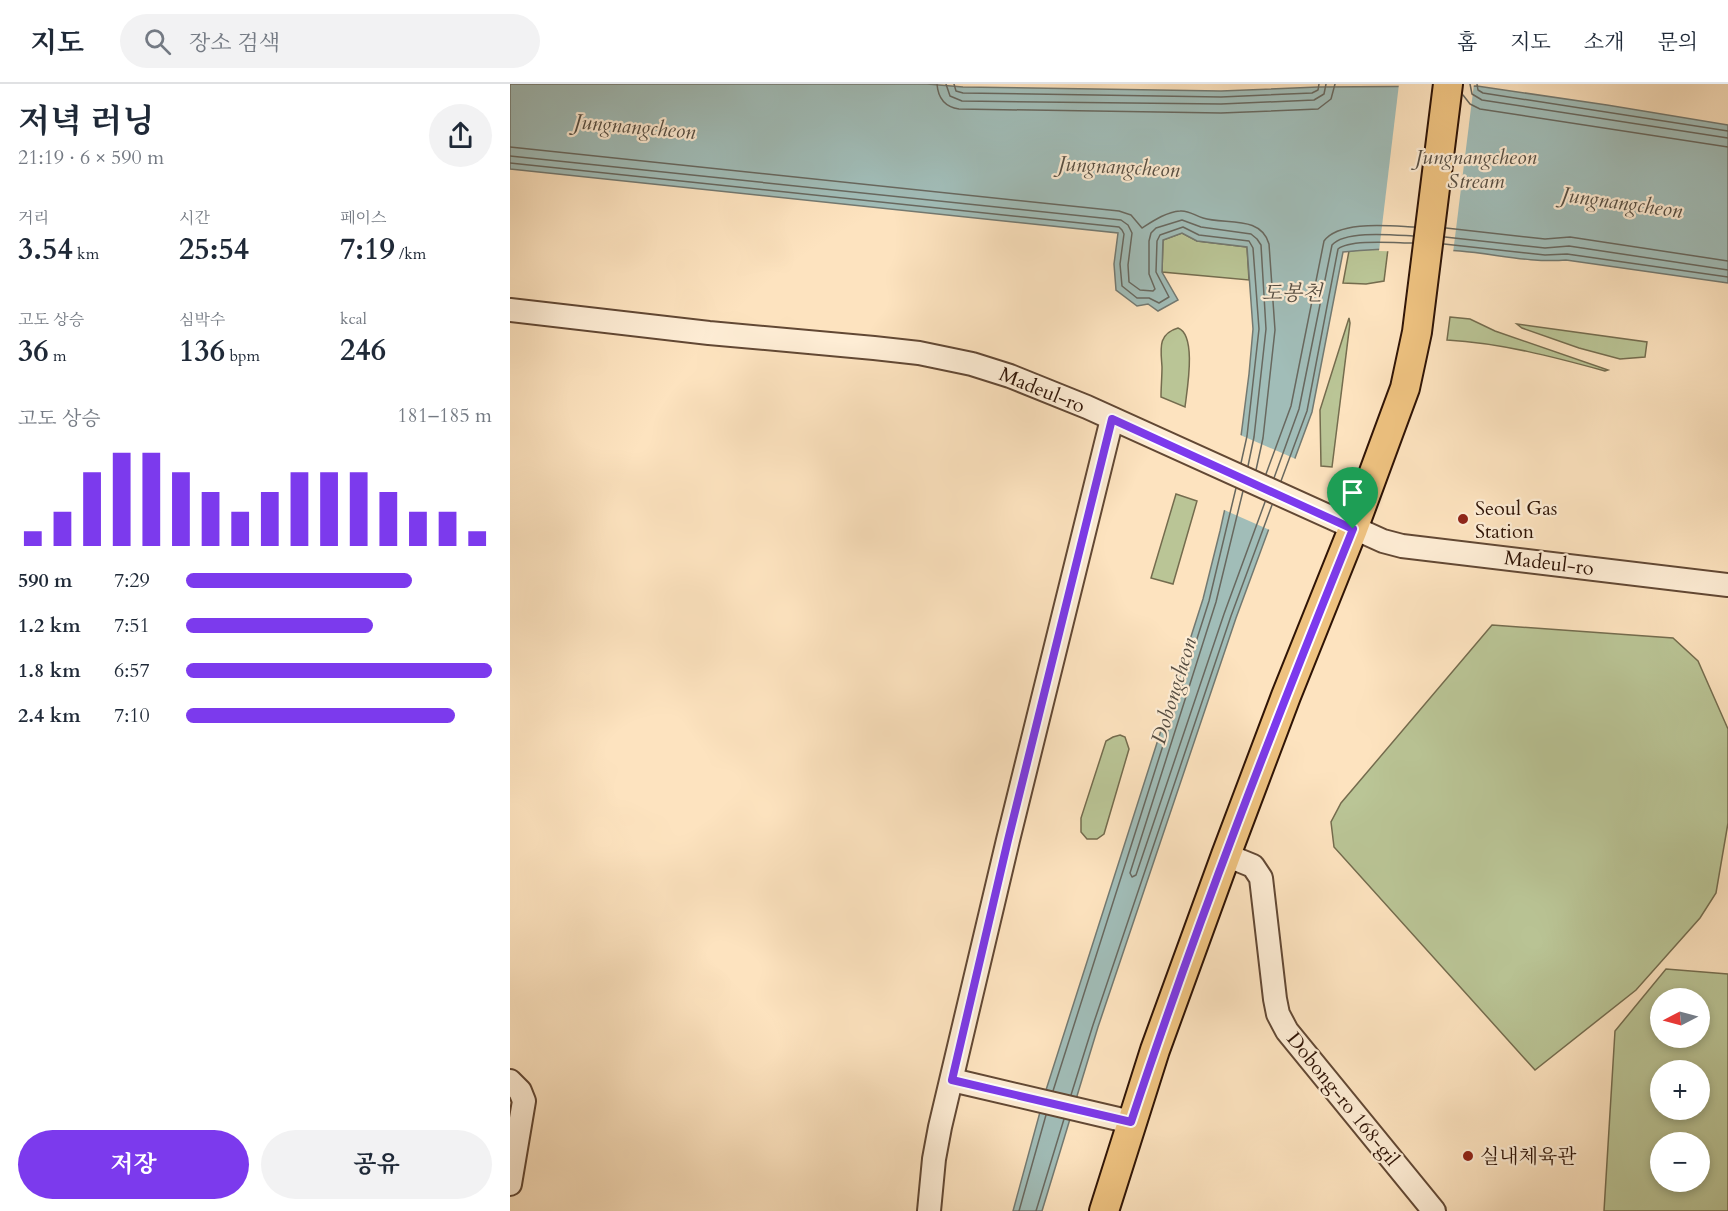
<!DOCTYPE html>
<html lang="ko">
<meta charset="utf-8">
<style>
:root{--surface:#fff;--page:#f2f2f3;--text:#1f2937;--muted:#747a83;--line:#e0e1e3;--accent:#7c3aed}
body{margin:0;font-family:Cardo,"Noto Serif KR",serif;background:var(--page);color:var(--text);height:100vh;display:flex;flex-direction:column;font-size:22px;white-space:nowrap}
*{box-sizing:border-box;margin:0}
p{font-size:20px;color:var(--muted)}
.icon{flex:none;width:33px;height:33px;fill:none;stroke:currentColor;stroke-width:2;stroke-linecap:round;stroke-linejoin:round}
.map{position:relative;flex:1;overflow:hidden}
.details{display:flex;flex-direction:column;background:var(--surface);width:510px}
.details>*{flex:none}
.needle{width:39px;rotate:264deg}
.fabs{position:absolute;left:1140px;top:904px;display:grid;gap:12px}
.fabs a{display:grid;place-items:center;width:60px;height:60px;border-radius:50%;background:var(--surface);box-shadow:0 3px 9px #0003;font-size:30px}
.pin{position:absolute;display:grid;place-items:center;width:51px;height:51px;color:#fff;margin:-62px -26px;border-radius:50% 50% 50% 0;rotate:-45deg;box-shadow:0 0 6px #0007}
.pin .icon{rotate:45deg}
.round{display:grid;place-items:center;flex:none;width:63px;height:63px;border-radius:32px;background:var(--page)}
.summary{display:flex;align-items:center;justify-content:space-between;height:102px;padding:0 18px}
h1{font-size:33px;font-weight:700;line-height:45px}
.metrics{display:grid;grid-template-columns:repeat(3,1fr);gap:9px;height:102px;padding:6px 18px}
.metrics div{display:grid;align-content:center}
.metrics b{font-size:30px;font-weight:700}
.metrics small{font-size:16px;font-weight:400}
.metrics p{font-size:16px}
.chart{height:168px;padding:12px 18px}
.chart p{display:flex;justify-content:space-between}
.chart svg{width:100%;height:108px;margin-top:6px;stroke:var(--accent);stroke-width:6}
.action{display:flex;gap:12px;margin-top:auto;padding:12px 18px}
.action a{flex:1;height:69px;border-radius:36px;background:var(--accent);color:#fff;font-size:24px;font-weight:700;line-height:69px;text-align:center}
.action a+a{background:var(--page);color:var(--text)}
ul{padding:0 18px;list-style:none;font-size:20px}
li{display:grid;grid-template-columns:96px 72px 1fr;align-items:center;height:45px}
li i{height:15px;border-radius:8px;background:var(--accent)}
header{display:flex;align-items:center;gap:36px;box-sizing:border-box;height:84px;padding:0 30px;background:var(--surface);border-bottom:2px solid var(--line)}
header strong{font-size:28px}
nav{display:flex;gap:33px;margin-inline-start:auto;font-size:21px}
.search{width:420px;height:54px;background:var(--page);display:flex;align-items:center;gap:15px;box-sizing:border-box;padding:0 21px;border-radius:33px;color:var(--muted);font-size:22px}
main{display:flex;flex:1;min-height:0}
.map>svg:first-child{display:block}
</style>
<header>
<strong>지도</strong>
<div class="search"><svg class="icon" aria-label="search" viewBox="0 0 24 24"><circle cx="10" cy="10" r="6"/><path d="M15 15l6 6"/></svg>장소 검색</div>
<nav><a>홈</a><a>지도</a><a>소개</a><a>문의</a></nav>
</header>
<main>
<section class="details">
<div class="summary"><div><h1>저녁 러닝</h1><p>21:19 · 6 × 590 m</p></div><a class="round"><svg class="icon" aria-label="share" viewBox="0 0 24 24"><path d="M12 15V3M7 8l5-5 5 5M5 13v7h14v-7"/></svg></a></div>
<div class="metrics">
<div><p>거리</p><b>3.54<small> km</small></b></div>
<div><p>시간</p><b>25:54</b></div>
<div><p>페이스</p><b>7:19<small> /km</small></b></div>
</div>
<div class="metrics">
<div><p>고도 상승</p><b>36<small> m</small></b></div>
<div><p>심박수</p><b>136<small> bpm</small></b></div>
<div><p>kcal</p><b>246</b></div>
</div>
<div class="chart"><p><span>고도 상승</span>181–185 m</p>
<svg viewBox="0 0 160 44" preserveAspectRatio="none"><path d="M5 44V38M15 44V30M25 44V14M35 44V6M45 44V6M55 44V14M65 44V22M75 44V30M85 44V22M95 44V14M105 44V14M115 44V14M125 44V22M135 44V30M145 44V30M155 44V38"/></svg>
</div>
<ul>
<li><b>590 m</b>7:29<i style="width:74%"></i></li>
<li><b>1.2 km</b>7:51<i style="width:61%"></i></li>
<li><b>1.8 km</b>6:57<i style="width:100%"></i></li>
<li><b>2.4 km</b>7:10<i style="width:88%"></i></li>
</ul>
<div class="action"><a>저장</a><a>공유</a></div>
</section>
<div class="map">
<svg width="1218" height="1127" viewBox="0 0 1218 1127">
<rect width="100%" height="100%" fill="#fde3bf"/>
<filter id="stains"><feTurbulence type="fractalNoise" baseFrequency=".00333" numOctaves="4"/><feColorMatrix values="0 0 0 0 .2 0 0 0 0 .09 0 0 0 0 .02 0 0 0 .5 -.17"/></filter>
<radialGradient id="worn" r=".72"><stop offset=".6" stop-color="#630" stop-opacity="0"/><stop offset="1" stop-color="#630" stop-opacity=".3"/></radialGradient>
<g fill="#bac596" stroke="#746c4e" stroke-width="1.5" fill-rule="evenodd">
<path d="M672,149l15,8 50,6 2,33 -87,-8 1,-32z"/>
<path d="M866,164l12,1 -4,32 -18,3 -23,-1 6,-32z"/>
<path d="M940,233l20,2 25,12 113,39 -3,1c-51,-14 -104,-28 -158,-31z"/>
<path d="M839,234l1,5 -18,144 -11,-1 -1,-56z"/>
<path d="M1007,240l130,18 -2,15 -25,2 -41,-11 -57,-20z"/>
<path d="M668,244c19,7 9,62 7,79l-24,-10c0,-10 1,-20 1,-30 -1,-17 -5,-33 16,-39z"/>
<path d="M666,410l21,7 -24,83 -22,-6z"/>
<path d="M982,541l181,13 25,23 30,68v94l-12,70 -16,25 -64,72 -101,80 -201,-223 -3,-25 10,-19z"/>
<path d="M610,651l5,2 4,12 -25,85 -7,5h-10l-6,-7v-14l25,-77 7,-4z"/>
<path d="M1156,885l62,5v237h-124l11,-180zM1150,915h40v39h-40zM1150,987h40v39h-40zM1150,1059h40v39h-40z"/>
</g>
<path fill="#a1bdb8" stroke="#737971" stroke-width="1.5" d="M0,0h417l36,3 258,4 97,-4 159,-1 130,19 121,20v158l-162,-23c-36,3 -70,-6 -106,-9 -39,-4 -78,-3 -117,1l-31,160 -76,206 -138,409 -56,184h-29l33,-121 157,-491 17,-68 21,-95 8,-62 4,-45 -6,-82 -50,-6 -15,-8 -19,7 -1,32 16,28 -20,11 -10,-7 -11,2 -21,-16 -2,-26 4,-31 -608,-64z"/>
<g fill="#fde3bf">
<path d="M889,0h75l-21,169 -74,-2z"/>
<path d="M728,350l60,26 -26,71 -50,-22z"/>
</g>
<g fill="none" stroke-linecap="round" stroke-linejoin="round">
<g stroke="#68685f" stroke-width="1.5">
<path d="M427,0c1,14 8,23 22,25l262,4 97,-4 13,-10 4,-15"/>
<path d="M436,0l4,12 12,5 259,3 93,-4 10,-6 2,-10"/>
<path d="M444,0l2,7 7,2 258,4 91,-4 6,-3 1,-6"/>
<path d="M960,0l2,10 10,6 246,38"/>
<path d="M967,0l1,6 5,3 245,38"/>
<path d="M953,11l7,9 10,5 248,38"/>
<path d="M0,63l609,64 12,4 11,13c11,-7 24,-16 38,-17 9,-1 15,5 23,7 22,7 58,-3 66,26l6,86 -12,108 -7,32"/>
<path d="M0,72l611,64 7,5 4,8 -4,32 1,17 11,8 13,1 2,-2 -6,-15v-33l2,-8 5,-5 26,-8 19,7 50,7 6,5 4,6 5,84 -12,108 -6,29"/>
<path d="M0,79l609,64 3,3 2,4 -4,30 2,22 15,12h12l10,5 10,-6 -13,-25 1,-31 3,-6 23,-8 16,8 50,6 4,7 6,81 -12,107 -6,27"/>
<path d="M936,144l99,11 25,-2 158,24"/>
<path d="M935,153l100,11 24,-2 159,24"/>
<path d="M934,160l101,11 22,-1 161,23"/>
<path d="M756,390l25,-68 33,-165c15,-21 67,-15 90,-14"/>
<path d="M764,394l25,-69 33,-164c13,-15 62,-10 81,-9"/>
<path d="M771,397l26,-70 31,-162c12,-10 58,-6 74,-6"/>
<path d="M733,407l-27,111 -86,271 2,4 4,-2 88,-261 41,-112"/>
<path d="M543,1007l156,-490 27,-113"/>
<path d="M561,1011l22,-70 138,-409 41,-111"/>
<path d="M509,1127l27,-96"/>
<path d="M526,1127l28,-92"/>
</g>
<defs>
<g id="minor">
<path d="M0,226l199,23 165,15 45,5 53,11 38,12 77,31 296,134 19,5 326,39"/>
<path d="M716,771l27,11 8,12 14,121 3,15 9,17 147,180"/>
<path d="M442,996l179,42"/>
<path d="M0,997l10,10 4,10 -14,83"/>
<path d="M419,1127l5,-52 6,-32 68,-287 104,-421"/>
</g>
<path id="major" d="M594,1127l51,-161 71,-195 60,-159 67,-167 52,-141 12,-56 31,-248"/>
</defs>
<use href="#minor" stroke="#624834" stroke-width="26"/>
<use href="#major" stroke="#2f1406" stroke-width="32"/>
<use href="#minor" stroke="#feedd5" stroke-width="22"/>
<use href="#major" stroke="#eec280" stroke-width="28"/>
</g>
<g fill="none" stroke-linecap="round" stroke-linejoin="round">
<defs>
<path id="route" d="M602,335l241,110c-79,196 -156,393 -222,593l-179,-42 56,-240z"/>
</defs>
<use href="#route" stroke="#fff" stroke-width="12"/>
<use href="#route" stroke="#7c3aed" stroke-width="8"/>
</g>
<g fill="#8f2418" stroke="#feedd5" stroke-width="2">
<circle cx="953" cy="435" r="6"/>
<circle cx="958" cy="1072" r="6"/>
</g>
<g text-anchor="middle" dominant-baseline="central" stroke-width="4.5" stroke-linejoin="round" paint-order="stroke">
<g font-size="20" fill="#2f1406" stroke="#feedd5">
<text transform="translate(532 306) rotate(22)">Madeul-ro</text>
<text transform="translate(1039 479) rotate(7)">Madeul-ro</text>
<text transform="translate(833 1015) rotate(51)">Dobong-ro 168-gil</text>
</g>
<g font-size="20" fill="#2f1406" stroke="#feedd5" text-anchor="start">
<text x="965" y="424">Seoul Gas<tspan x="965" dy="23">Station</tspan></text>
<text x="970" y="1072">실내체육관</text>
</g>
<g font-size="21" font-style="italic" fill="#574f44" stroke="#feedd5">
<text transform="translate(125 43) rotate(5)">Jungnangcheon</text>
<text x="966" y="73">Jungnangcheon<tspan x="966" dy="24">Stream</tspan></text>
<text transform="translate(609 83) rotate(3)">Jungnangcheon</text>
<text transform="translate(1112 119) rotate(8)">Jungnangcheon</text>
<text x="782" y="209">도봉천</text>
<text transform="translate(664 607) rotate(-73)">Dobongcheon</text>
</g>
</g>
<rect width="100%" height="100%" filter="url(#stains)"/>
<rect width="100%" height="100%" fill="url(#worn)"/>
</svg>
<div class="fabs">
<a><svg class="needle" viewBox="-14 -14 28 28"><path d="M0-13l5 13h-10z" fill="#e53935"/><path d="M0 13l5-13h-10z" fill="#747a83"/></svg></a>
<a>+</a>
<a>−</a>
</div>
<div class="pin" style="left:843px;top:445px;background:#1e9e55"><svg class="icon" aria-label="arrive" viewBox="0 0 24 24"><path d="M6 21V4h12l-3 4 3 4H6"/></svg></div>
</div>
</main>
